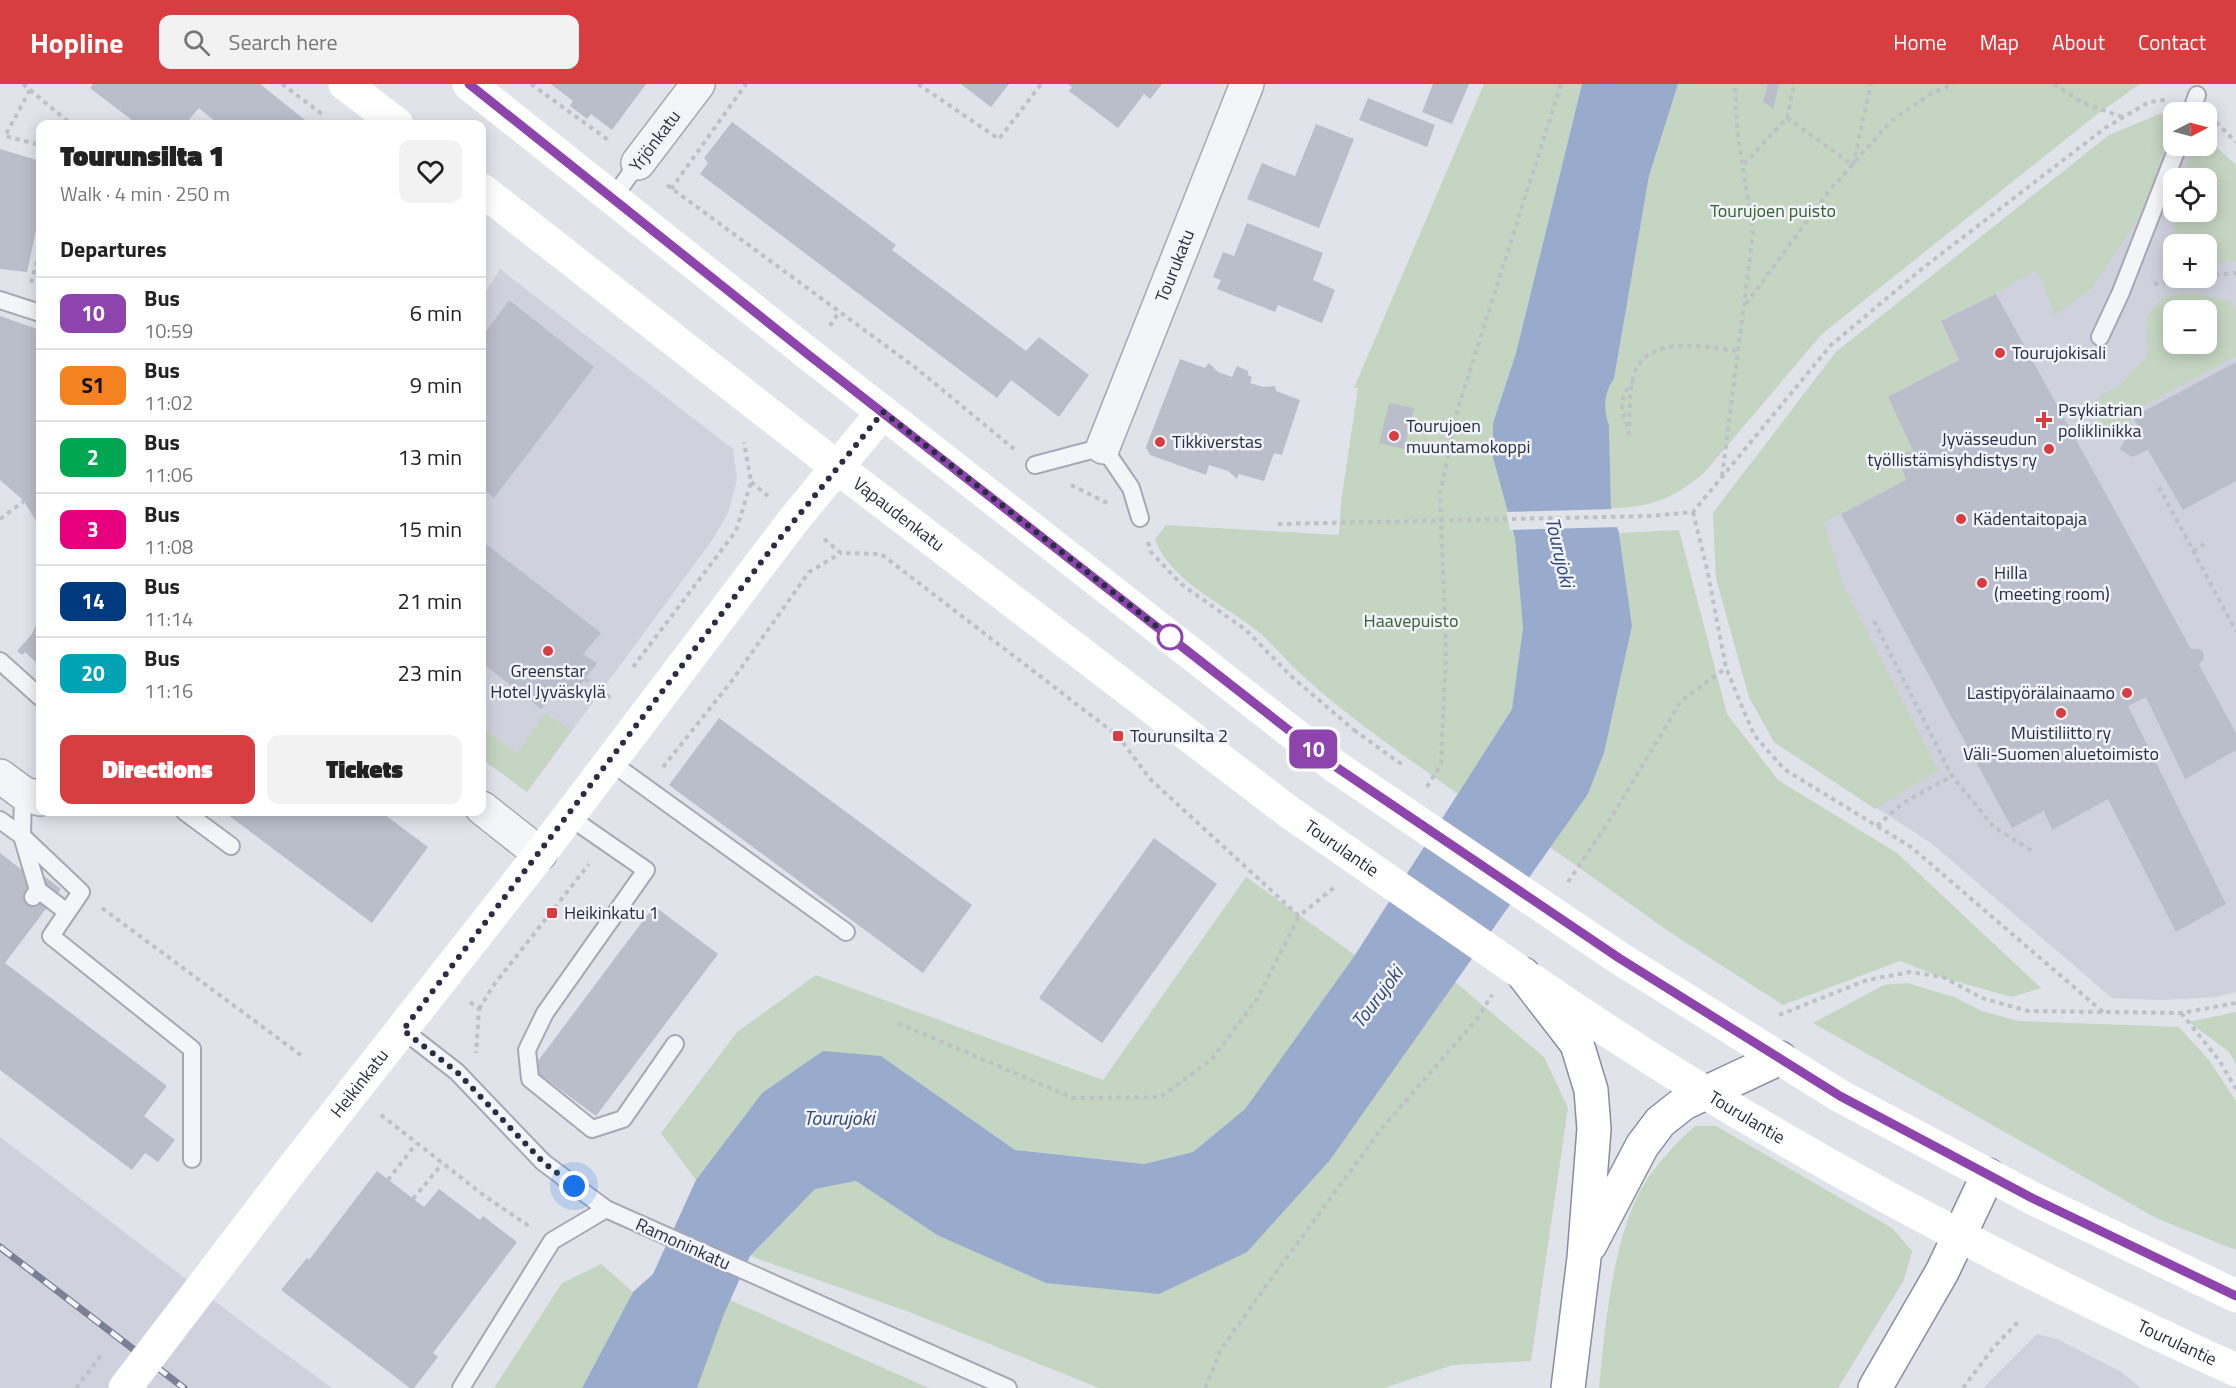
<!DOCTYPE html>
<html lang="en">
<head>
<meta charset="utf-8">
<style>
	body { margin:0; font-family:"Titillium Web",sans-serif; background:#f2f2f2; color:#222; height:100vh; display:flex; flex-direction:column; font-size:22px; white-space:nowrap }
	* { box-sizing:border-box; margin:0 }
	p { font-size:20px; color:#767676 }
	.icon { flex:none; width:33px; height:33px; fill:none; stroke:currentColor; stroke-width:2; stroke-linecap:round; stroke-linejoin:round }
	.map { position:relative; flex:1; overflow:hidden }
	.side { position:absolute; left:36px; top:36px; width:450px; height:696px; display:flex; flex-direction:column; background:#fff; border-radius:12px; box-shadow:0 3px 15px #0003 }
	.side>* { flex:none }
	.badge { padding:0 12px; border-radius:9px; font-size:21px; line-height:39px }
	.needle { width:39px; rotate:84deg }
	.controls { position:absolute; left:2163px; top:18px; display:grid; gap:12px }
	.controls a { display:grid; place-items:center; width:54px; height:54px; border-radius:12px; background:#fff; box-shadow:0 3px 15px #0003; font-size:30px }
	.you { position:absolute; width:30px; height:30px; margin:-15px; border:4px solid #fff; border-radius:50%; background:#1a73e8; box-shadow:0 0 0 9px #1a73e833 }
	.map>.badge { position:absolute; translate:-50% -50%; box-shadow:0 0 0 3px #fff }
	h2 { padding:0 24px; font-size:22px; line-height:54px }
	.round { display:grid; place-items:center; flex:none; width:63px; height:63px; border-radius:12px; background:#f2f2f2 }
	.head { display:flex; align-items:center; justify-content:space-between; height:102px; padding:0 24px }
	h1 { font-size:28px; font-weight:800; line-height:45px }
	.button { display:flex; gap:12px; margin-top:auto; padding:12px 24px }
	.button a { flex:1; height:69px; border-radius:12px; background:#d83e40; color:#fff; font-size:24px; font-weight:800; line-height:69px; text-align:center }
	.button a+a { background:#f2f2f2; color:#222 }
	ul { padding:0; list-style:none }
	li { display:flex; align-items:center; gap:18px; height:72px; padding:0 24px; border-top:2px solid #e0e0e0 }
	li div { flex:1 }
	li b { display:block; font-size:22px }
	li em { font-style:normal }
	li .badge { min-width:66px; font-weight:700; text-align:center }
	header { display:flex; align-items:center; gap:36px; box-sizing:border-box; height:84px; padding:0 30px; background:#d83e40; color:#fff }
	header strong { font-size:28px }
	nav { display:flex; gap:33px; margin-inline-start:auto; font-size:21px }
	.search { width:420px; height:54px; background:#f2f2f2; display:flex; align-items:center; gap:15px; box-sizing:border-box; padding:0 21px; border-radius:12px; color:#767676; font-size:22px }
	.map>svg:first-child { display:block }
	.built { fill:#cfd2dd; fill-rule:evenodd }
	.green { fill:#c4d5c1; fill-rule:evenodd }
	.water { fill:#99abcd }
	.pier { fill:#e1e3eb }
	.building { fill:#babecb }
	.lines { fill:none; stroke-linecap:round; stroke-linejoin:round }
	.lane-casing { stroke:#a6a9b5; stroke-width:20 }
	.street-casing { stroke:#a6a9b5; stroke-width:36 }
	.highway-casing { stroke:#878ea2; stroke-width:36 }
	.path { stroke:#bfc1c9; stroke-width:4; stroke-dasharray:4.5 4.5; stroke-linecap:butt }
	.lane { stroke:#f4f5f8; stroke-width:16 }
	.street { stroke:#f4f5f8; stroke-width:33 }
	.secondary { stroke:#fff; stroke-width:33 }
	.highway { stroke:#fff; stroke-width:33 }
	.rail-casing { stroke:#798095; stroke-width:7 }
	.rail { stroke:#f1f3f8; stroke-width:4.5; stroke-dasharray:14; stroke-linecap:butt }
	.path-bridge { stroke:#bfc1c9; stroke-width:4; stroke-dasharray:4.5 4.5; stroke-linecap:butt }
	.secondary-bridge { stroke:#fff; stroke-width:33 }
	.line-casing { stroke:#fff; stroke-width:14 }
	.line { stroke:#8e44ad; stroke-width:9 }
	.walk { stroke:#282e43; stroke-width:6; stroke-dasharray:0 10.8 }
	.poi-dot { fill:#d83e40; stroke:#f1f3f8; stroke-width:2 }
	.stop-dot { fill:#fff; stroke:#8e44ad; stroke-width:3 }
	.labels { text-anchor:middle; stroke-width:5; stroke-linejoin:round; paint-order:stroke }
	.street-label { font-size:18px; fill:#282e43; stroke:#f1f3f8 }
	.park-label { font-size:18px; fill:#376034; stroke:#f1f3f8 }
	.poi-label { font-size:18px; fill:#282e43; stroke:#f1f3f8; text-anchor:start }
	.water-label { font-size:20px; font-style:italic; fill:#2f477a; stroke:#f1f3f8 }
</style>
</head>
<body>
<header>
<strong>Hopline</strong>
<div class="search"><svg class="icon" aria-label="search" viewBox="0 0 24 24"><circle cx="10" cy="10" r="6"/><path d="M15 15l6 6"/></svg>Search here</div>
<nav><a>Home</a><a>Map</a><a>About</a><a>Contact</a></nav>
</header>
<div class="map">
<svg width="2236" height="1304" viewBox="0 0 2236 1304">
	<rect width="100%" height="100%" fill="#e1e3eb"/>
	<!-- built -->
	<g class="built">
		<path d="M2167 27 2173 32 2174 62H2206L2207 55 2236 81V908L2218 913 2162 916 2112 914 1931 759 1774 658 1749 613 1716 494 1713 429 1836 268 2109 51ZM2174 94H2206V128H2174ZM2174 160H2206V194H2174ZM2174 226H2206V260H2174Z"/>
		<polygon points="500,185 733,365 737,396 728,429 713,455 527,708 482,675 482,214"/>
		<polygon points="0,1053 250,1244 332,1304 0,1304"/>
		<polygon points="2037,1250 2057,1255 2120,1287 2141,1304 1983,1304"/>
	</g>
	<!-- green -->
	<g class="green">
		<path d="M1484 0H1582L1516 269 1493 339V374L1515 454 1523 544 1518 590 1512 625 1458 710C1405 672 1350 635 1302 591 1287 578 1275 562 1260 549 1226 521 1172 499 1155 456L1166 441 1339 451 1341 418 1358 304H1354Z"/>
		<path d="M1678 0H2140L2096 31 1822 250 1704 389C1672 415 1653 423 1611 424L1609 341C1603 326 1604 308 1614 295L1649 92Z"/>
		<polygon points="2167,27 2168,47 2153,113 2092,204 2055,231 2037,185 1996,210 1940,237 1959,276 1888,313 1914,368 1904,368 1899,375 1906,396 1824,438 1843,501 1938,686 1875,725 1774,658 1749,613 1716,494 1713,429 1836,268 2109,51"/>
		<polygon points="2209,57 2236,81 2236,177 2207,181 2206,160 2174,160 2173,169 2169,165 2177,128 2206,128 2206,94 2184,94 2189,72"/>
		<path d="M2195 209 2229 217 2236 228V272L2133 327 2128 345 2100 355 2098 313 2122 300 2148 271 2146 234 2164 212ZM2174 226H2206V260H2174Z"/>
		<polygon points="1679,446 1727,630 1778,696 1897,769 2041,904 2012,913 1940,893 1900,877 1783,921 1671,849 1550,763 1588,710 1604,669 1632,542 1619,449"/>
		<polygon points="546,629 571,647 527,708 482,675 482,644 517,669"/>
		<polygon points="1246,793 1355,871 1245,1025 1193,1068 1144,1080 1015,1066 881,972 762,1009 696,1096 661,1049 737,948 816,891 1103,996"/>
		<polygon points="1454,897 1544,973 1568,1024 1531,1277 1453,1281 1384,1304 1099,1304 909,1228 750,1172 815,1105 856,1097 937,1151 1330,1076"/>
		<polygon points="1907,899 1954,913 1982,927 2018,937 2179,943 2209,976 2236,1017 2236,1166 2156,1134 1813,939 1884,901"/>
		<polygon points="2236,928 2236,980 2229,968 2189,938"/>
		<path d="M1695 1042H1716L1892 1144 1912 1167 1904 1196 1838 1304H1599C1605 1242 1613 1146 1648 1094 1661 1075 1678 1057 1695 1042Z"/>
		<polygon points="601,1180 633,1208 582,1304 494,1304 562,1199"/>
		<polygon points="730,1216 929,1304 690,1304"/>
	</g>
	<!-- water -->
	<path class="water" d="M1582 0H1678L1649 92 1614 295C1604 308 1603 326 1609 341L1611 424 1619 449 1632 542 1604 669 1588 710 1330 1076 1247 1168 1159 1210 1046 1199 937 1151 856 1097 815 1105 750 1172 724 1230 697 1304H582L633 1208 653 1190 696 1096 762 1009 823 967 881 972 1015 1066 1144 1080 1193 1068 1245 1025 1355 871 1512 625 1523 544 1515 454 1493 374V339L1516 269Z"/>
	<!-- pier -->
	<polygon class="pier" points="1615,425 1620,443 1510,446 1506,428"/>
	<!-- building -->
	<g class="building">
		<polygon points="93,0 260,0 310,40 218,40 199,24 185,40 137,40 90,4"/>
		<polygon points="551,0 646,0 612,46 591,30 587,35 570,22 573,17"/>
		<polygon points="961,0 1009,0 991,23"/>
		<polygon points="1068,0 1162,0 1150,15 1144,10 1118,44 1069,7 1072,3"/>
		<polygon points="1433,0 1469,0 1452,40 1422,28"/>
		<polygon points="1768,0 1779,0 1773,25 1763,17"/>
		<polygon points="1368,14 1435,41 1427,63 1359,36"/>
		<polygon points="732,38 896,161 892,166 1026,267 1039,253 1089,291 1059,333 1011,296 997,314 700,90 708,79 704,74"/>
		<polygon points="1316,40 1354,55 1319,144 1247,115 1262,79 1295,92"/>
		<polygon points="0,65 40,77 40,128 27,188 0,185"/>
		<polygon points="1247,139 1323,169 1313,196 1335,206 1322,239 1278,221 1275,228 1217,205 1221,196 1213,193 1223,168 1234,172"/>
		<polygon points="1996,210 2191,565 2199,565 2203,568 2204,574 2199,581 2236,649 2236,666 2185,695 2146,613 2128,622 2226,820 2176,848 2108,715 2052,746 2044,727 2012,744 1841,430 1906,396 1899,375 1904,368 1914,368 1888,313 1959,276 1941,237"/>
		<polygon points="509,216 594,283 494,414 482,405 482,253"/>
		<polygon points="0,232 40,246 40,444 24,417 0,396"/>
		<polygon points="1180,275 1205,284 1209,279 1218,288 1232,293 1237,282 1248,287 1248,291 1252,293 1250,299 1263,303 1275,302 1276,307 1300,316 1282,371 1274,369 1264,397 1239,390 1237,395 1228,387 1209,381 1206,391 1150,371 1146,363"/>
		<polygon points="2236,278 2236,397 2183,426 2148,366 2132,373 2120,365 2126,354 2139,345 2133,333"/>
		<polygon points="1389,319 1414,324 1404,365 1379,359"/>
		<polygon points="482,457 601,549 583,570 597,579 573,611 561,601 541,625 482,579"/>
		<polygon points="40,533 40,582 25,568 22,571 17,567 32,550"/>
		<polygon points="719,634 972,821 923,889 669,701"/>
		<polygon points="224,728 381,728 428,763 372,839"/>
		<polygon points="1154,754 1217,800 1102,959 1039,914"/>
		<polygon points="0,769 26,789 31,782 61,805 5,879 167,1002 144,1032 175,1056 158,1078 145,1069 132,1086 0,986"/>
		<polygon points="654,822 718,870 596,1032 532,985"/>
		<polygon points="377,1087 424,1123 439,1105 480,1136 483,1132 517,1158 433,1269 438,1273 414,1304 410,1304 281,1206 307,1174 309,1176"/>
	</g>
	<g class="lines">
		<!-- lane casing -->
		<g class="lane-casing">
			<g id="lane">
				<polyline points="2191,28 2197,11"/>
				<polyline points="613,114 638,79"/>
				<polyline points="0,216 40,229"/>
				<polyline points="2100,253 2121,208 2178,62"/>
				<polyline points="1035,381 1103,363 1131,404 1140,434"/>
				<polyline points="0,577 40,613"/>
				<polyline points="609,677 846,848"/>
				<polyline points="23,709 22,752 81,808 51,852 192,965 192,1075"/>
				<polyline points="185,728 231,762"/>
				<polyline points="568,732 646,786 545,929 527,966 530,995 592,1045 623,1035 675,960"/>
				<polyline points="0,736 22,752 38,806 33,813"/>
				<polyline points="38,806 67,828"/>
				<polyline points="403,946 457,988 543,1078 606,1125 1008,1304"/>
				<polyline points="461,1304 552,1157 606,1125"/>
			</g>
		</g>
		<!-- street casing -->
		<g class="street-casing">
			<g id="street">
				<polyline points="638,79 698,0"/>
				<path id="s1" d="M1103 363 1247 0"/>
				<polyline points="0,692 23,709 40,715"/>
				<polyline points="482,724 540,770"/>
			</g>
		</g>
		<!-- highway casing -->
		<g class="highway-casing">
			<g id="highway">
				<polyline points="1523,890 1577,960 1591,1006 1594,1045 1584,1174 1568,1304"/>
				<polyline points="1590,1161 1642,1062 1660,1038 1684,1019 1780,974"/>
				<polyline points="1875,1304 1942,1188 1988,1091"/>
			</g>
		</g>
		<!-- path -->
		<g class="path">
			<polyline points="23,0 71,40"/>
			<polyline points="282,0 322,30"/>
			<polyline points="531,0 611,58"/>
			<polyline points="918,0 999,55 1041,0"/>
			<polyline points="2054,0 2083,19 2123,33"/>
			<polyline points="30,6 5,52 40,61"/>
			<polyline points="1787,34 1853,81 1871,0"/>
			<polyline points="2216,38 2236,58"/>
			<polyline points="1744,80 1787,34 1794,0"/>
			<polyline points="667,101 916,284 1014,365"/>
			<polyline points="671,105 746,0"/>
			<polyline points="2206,192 2236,189"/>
			<polyline points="31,199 40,167"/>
			<polyline points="2154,200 2195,194"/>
			<polyline points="1746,220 1829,107 1891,37 1930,10 1954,0"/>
			<polyline points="830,242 839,228"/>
			<path d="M1628 342C1619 326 1620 311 1633 298"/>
			<path d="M1629 351C1630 333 1628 309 1634 291 1646 250 1706 263 1737 267"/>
			<polyline points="1722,392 1753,150 1737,45 1735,0"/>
			<polyline points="751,398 768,412"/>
			<polyline points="1071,401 1107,419"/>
			<polyline points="2159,403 2236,547"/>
			<polyline points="1693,428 1707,485 1726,584 1754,651 1784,685 1911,763 2103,928"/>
			<polyline points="0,435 24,417"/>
			<polyline points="1278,440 1651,432 1693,428 1831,261 1923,184 2105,44 2149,18 2165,16"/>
			<polyline points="824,455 841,469 881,470 1118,652 1150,695 1299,832 1336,802"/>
			<polyline points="1148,458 1151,468 1181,500 1246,546 1293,594 1354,646"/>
			<polyline points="2193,467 2207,459"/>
			<polyline points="1874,537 1952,692 1994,743 2032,767"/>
			<polyline points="633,583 736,447 751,398 744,358"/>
			<polyline points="585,595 611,614"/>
			<polyline points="663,683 731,598 809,488 841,469"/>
			<polyline points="1427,703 1441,680 1446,566 1440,409 1459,321 1561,0"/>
			<polyline points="1877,742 1903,719 1952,692"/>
			<polyline points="1568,798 1611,734 1681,617 1726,584"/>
			<polyline points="102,824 302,972"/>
			<polyline points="470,918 479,925 476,969"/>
			<polyline points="479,925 493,902 589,780"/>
			<polyline points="2181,929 2219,976 2236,1005"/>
			<polyline points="1779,931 1867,896 1910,888 1943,893 1982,914 2028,927 2181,929 2236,919"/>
			<polyline points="898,939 1073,1014 1161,1013 1212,975 1257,915 1299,832"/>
			<polyline points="381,1031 486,1113 529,1142"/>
			<polyline points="388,1096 416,1060"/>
			<polyline points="413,1115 442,1080"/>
			<polyline points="1205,1304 1221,1265 1282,1180 1383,1043 1476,936 1492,911"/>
			<polyline points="1963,1304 1994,1263 2019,1237"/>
		</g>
		<!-- lane -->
		<use href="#lane" class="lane"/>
		<!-- street -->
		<use href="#street" class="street"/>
		<!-- secondary -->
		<g class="secondary">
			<polyline points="345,0 397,40"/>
			<polyline points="469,0 811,272 1336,683"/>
			<path id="s2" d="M482 106 838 384 1289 728"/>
			<polyline points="1619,874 1840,1012 2032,1114 2236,1212"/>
			<path id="s3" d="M1532 896C1753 1049 1991 1175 2236 1286"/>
			<path id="s4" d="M289 1089 540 770 796 433 883 328"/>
		</g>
		<!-- highway -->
		<use href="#highway" class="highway"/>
		<!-- rail casing -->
		<g class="rail-casing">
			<polyline id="rail" points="0,1163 184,1304"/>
		</g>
		<!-- rail -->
		<use href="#rail" class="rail"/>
		<!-- path-bridge -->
		<g class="path-bridge">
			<polyline points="1354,646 1404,682"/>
			<polyline points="76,1304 102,1270"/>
		</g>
		<!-- secondary-bridge -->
		<g class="secondary-bridge">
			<polyline points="1336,683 1619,874"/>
			<path id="s5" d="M1289 728 1523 890"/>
			<polyline points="125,1304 289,1089"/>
		</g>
	</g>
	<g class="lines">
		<!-- line casing -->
		<g class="line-casing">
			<polyline id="line" points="469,0 810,272 1336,683 1619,874 1840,1012 2032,1114 2236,1212"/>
		</g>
		<!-- line -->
		<use href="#line" class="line"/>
		<!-- walk -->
		<polyline class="walk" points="574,1102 543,1078 457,988 403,946 772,464 883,328 1170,553"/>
	</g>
	<!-- markers -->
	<g class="poi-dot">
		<circle cx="2000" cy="269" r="6"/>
		<path d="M2041 327h6v6h6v6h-6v6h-6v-6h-6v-6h6z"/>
		<circle cx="1394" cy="352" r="6"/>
		<circle cx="1160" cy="358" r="6"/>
		<circle cx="2049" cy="365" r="6"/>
		<circle cx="1961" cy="435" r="6"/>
		<circle cx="1982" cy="499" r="6"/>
		<circle cx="548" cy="567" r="6"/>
		<circle cx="2127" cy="609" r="6"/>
		<circle cx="2061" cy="629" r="6"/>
		<rect x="1112" y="646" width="12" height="12" rx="3"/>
		<rect x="546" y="823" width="12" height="12" rx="3"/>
	</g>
	<circle class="stop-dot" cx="1170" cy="553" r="12"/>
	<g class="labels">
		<!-- street labels -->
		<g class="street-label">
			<text transform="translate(655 57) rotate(-53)" y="6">Yrjönkatu</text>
			<text dy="6" stroke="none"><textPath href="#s1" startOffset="195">Tourukatu</textPath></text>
			<text dy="6" stroke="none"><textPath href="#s2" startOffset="528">Vapaudenkatu</textPath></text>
			<text dy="6" stroke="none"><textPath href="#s5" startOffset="64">Tourulantie</textPath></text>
			<text dy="6" stroke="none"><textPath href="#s4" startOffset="114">Heikinkatu</textPath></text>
			<text dy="6" stroke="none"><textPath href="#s3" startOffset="255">Tourulantie</textPath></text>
			<text transform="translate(683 1160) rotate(24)" y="6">Ramoninkatu</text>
			<text dy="6" stroke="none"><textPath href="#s3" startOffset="741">Tourulantie</textPath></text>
		</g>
		<!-- park labels -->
		<g class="park-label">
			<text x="1773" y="133">Tourujoen puisto</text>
			<text x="1411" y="543">Haavepuisto</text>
		</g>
		<!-- poi labels -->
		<g class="poi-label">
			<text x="2012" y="275">Tourujokisali</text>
			<text x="2058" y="332">Psykiatrian<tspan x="2058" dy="21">poliklinikka</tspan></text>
			<text x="1406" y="348">Tourujoen<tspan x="1406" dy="21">muuntamokoppi</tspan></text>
			<text x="2037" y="361" text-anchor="end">Jyvässeudun<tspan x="2037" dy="21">työllistämisyhdistys ry</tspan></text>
			<text x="1172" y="364">Tikkiverstas</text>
			<text x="1973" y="441">Kädentaitopaja</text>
			<text x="1994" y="495">Hilla<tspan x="1994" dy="21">(meeting room)</tspan></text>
			<text x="548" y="593" text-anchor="middle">Greenstar<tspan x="548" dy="21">Hotel Jyväskylä</tspan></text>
			<text x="2115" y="615" text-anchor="end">Lastipyörälainaamo</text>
			<text x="2061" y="655" text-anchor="middle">Muistiliitto ry<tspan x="2061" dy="21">Väli-Suomen aluetoimisto</tspan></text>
			<text x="1130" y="658">Tourunsilta 2</text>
			<text x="564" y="835">Heikinkatu 1</text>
		</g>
		<!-- water labels -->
		<g class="water-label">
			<text transform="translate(1560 468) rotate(77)" y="7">Tourujoki</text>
			<text transform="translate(1377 913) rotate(-53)" y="7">Tourujoki</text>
			<text x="839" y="1041">Tourujoki</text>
		</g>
	</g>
</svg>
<div class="controls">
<a><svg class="needle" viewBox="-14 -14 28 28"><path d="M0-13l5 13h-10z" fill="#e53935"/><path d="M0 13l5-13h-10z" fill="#767676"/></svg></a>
<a><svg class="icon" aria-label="locate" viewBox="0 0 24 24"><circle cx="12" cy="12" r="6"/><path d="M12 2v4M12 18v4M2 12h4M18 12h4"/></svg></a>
<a>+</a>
<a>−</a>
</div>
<div class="you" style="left:574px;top:1102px"></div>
<b class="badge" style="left:1313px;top:665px;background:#8e44ad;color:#fff">10</b>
<section class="side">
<div class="head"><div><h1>Tourunsilta 1</h1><p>Walk · 4 min · 250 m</p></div><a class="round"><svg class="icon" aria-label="heart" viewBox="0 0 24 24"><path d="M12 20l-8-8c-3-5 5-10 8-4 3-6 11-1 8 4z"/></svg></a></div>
<h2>Departures</h2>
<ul>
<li><span class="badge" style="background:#8e44ad;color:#fff">10</span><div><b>Bus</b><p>10:59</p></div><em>6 min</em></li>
<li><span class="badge" style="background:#f58220;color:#111">S1</span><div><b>Bus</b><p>11:02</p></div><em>9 min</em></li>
<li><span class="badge" style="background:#00a651;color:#fff">2</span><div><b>Bus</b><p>11:06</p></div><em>13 min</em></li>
<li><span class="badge" style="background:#e6007e;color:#fff">3</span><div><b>Bus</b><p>11:08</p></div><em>15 min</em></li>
<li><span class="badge" style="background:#003b80;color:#fff">14</span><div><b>Bus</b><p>11:14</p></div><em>21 min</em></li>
<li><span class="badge" style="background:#00a3b4;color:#fff">20</span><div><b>Bus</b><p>11:16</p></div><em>23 min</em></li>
</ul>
<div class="button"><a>Directions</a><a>Tickets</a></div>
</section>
</div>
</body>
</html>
